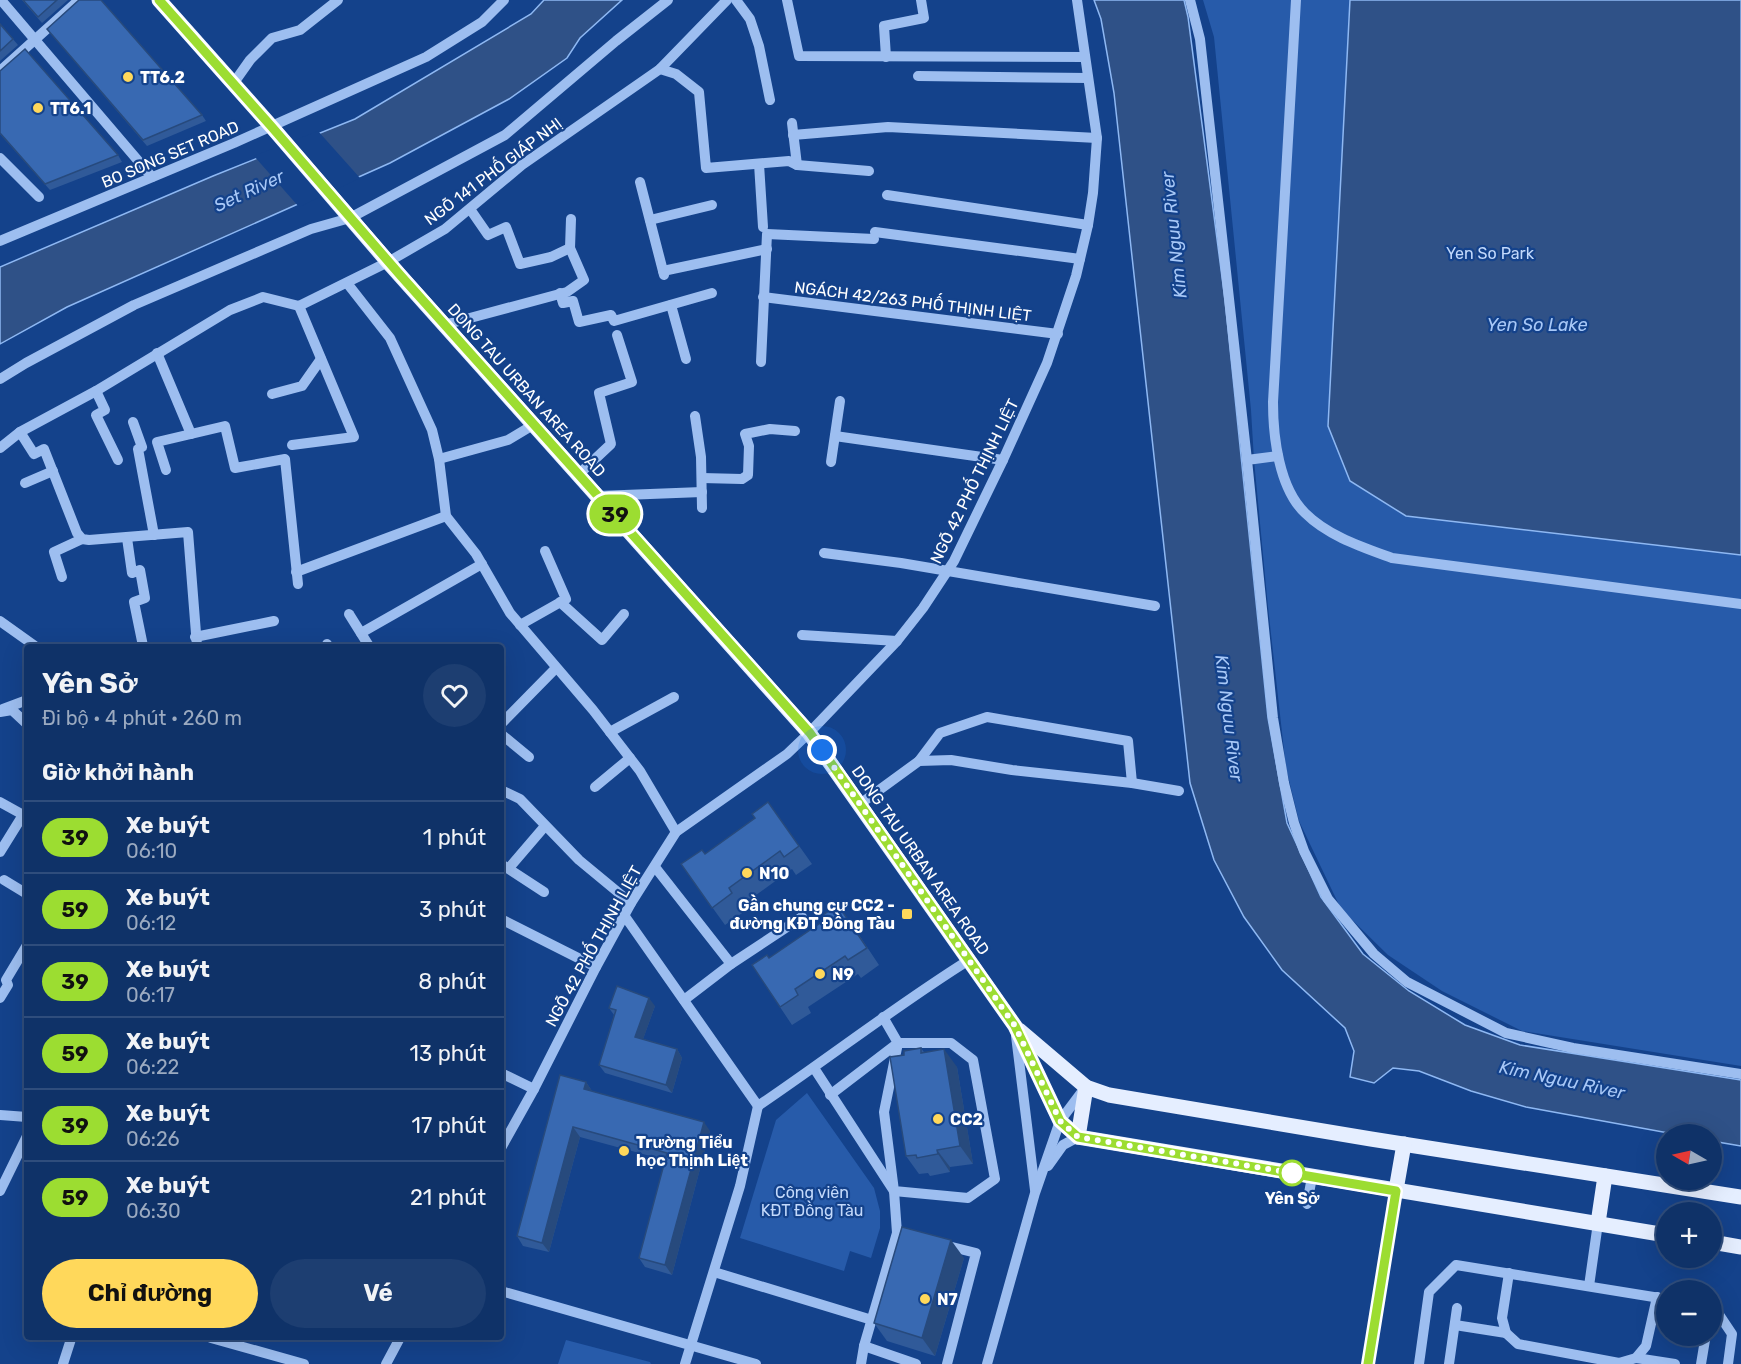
<!DOCTYPE html>
<html lang="vi">
<head>
<meta charset="utf-8">
<style>
	body { margin:0; font-family:Rubik,sans-serif; background:#1d3e71; color:#f1f3f6; height:100vh; display:flex; flex-direction:column; font-size:22px; white-space:nowrap }
	* { box-sizing:border-box; margin:0 }
	p { font-size:20px; color:#9baac0 }
	.icon { flex:none; width:33px; height:33px; fill:none; stroke:currentColor; stroke-width:2; stroke-linecap:round; stroke-linejoin:round }
	.map { position:relative; flex:1; overflow:hidden }
	.panel { position:absolute; left:24px; top:644px; width:480px; height:696px; display:flex; flex-direction:column; background:#0f3268; border-radius:6px; box-shadow:0 6px 24px #0002,0 0 0 2px #2f4d7c }
	.panel>* { flex:none }
	.badge { padding:0 12px; border-radius:20px; font-size:21px; line-height:39px }
	.needle { width:39px; rotate:279deg }
	.controls { position:absolute; left:1656px; top:1124px; display:grid; gap:12px }
	.controls a { display:grid; place-items:center; width:66px; height:66px; border-radius:50%; background:#0f3268; box-shadow:0 6px 24px #0002,0 0 0 2px #2f4d7c; font-size:30px }
	.you { position:absolute; width:30px; height:30px; margin:-15px; border:4px solid #fff; border-radius:50%; background:#1a73e8; box-shadow:0 0 0 9px #1a73e833 }
	.map>.badge { position:absolute; translate:-50% -50%; box-shadow:0 0 0 3px #fff }
	h2 { padding:0 18px; font-size:22px; line-height:54px }
	.round { display:grid; place-items:center; flex:none; width:63px; height:63px; border-radius:32px; background:#1d3e71 }
	.summary { display:flex; align-items:center; justify-content:space-between; height:102px; padding:0 18px }
	h1 { font-size:28px; font-weight:700; line-height:45px }
	.cta { display:flex; gap:12px; margin-top:auto; padding:12px 18px }
	.cta a { flex:1; height:69px; border-radius:36px; background:#ffd85b; color:#111; font-size:24px; font-weight:700; line-height:69px; text-align:center }
	.cta a+a { background:#1d3e71; color:#f1f3f6 }
	ul { padding:0; list-style:none }
	li { display:flex; align-items:center; gap:18px; height:72px; padding:0 18px; border-top:2px solid #2f4d7c }
	li div { flex:1 }
	li b { display:block; font-size:22px }
	li em { font-style:normal }
	li .badge { min-width:66px; font-weight:700; text-align:center }
	.map>svg:first-child { display:block }
	.green { fill:#275baa }
	.water { fill:#2f5187; stroke:#8eb8f3; stroke-width:1.5 }
	.pier { fill:#14428b }
	.lines { fill:none; stroke-linecap:round; stroke-linejoin:round }
	.minor { stroke:#9dbef0; stroke-width:10 }
	.major { stroke:#e5eeff; stroke-width:15 }
	.wall { fill:#305a99 }
	.shaded-wall { fill:#274a7d }
	.building { fill:#3869b2; stroke:#274a7d; stroke-width:1.5 }
	.line-casing { stroke:#fff; stroke-width:14 }
	.line { stroke:#9cdd31; stroke-width:9 }
	.walk { stroke:#fff; stroke-width:6; stroke-dasharray:0 10.8 }
	.poi-dot { fill:#ffd85b; stroke:#14428b; stroke-width:2 }
	.stop-dot { fill:#fff; stroke:#9cdd31; stroke-width:3 }
	.labels { text-anchor:middle; stroke-width:4.5; stroke-linejoin:round; paint-order:stroke }
	.poi-label { font-size:16px; font-weight:bold; fill:#fff; stroke:#14428b; text-anchor:start }
	.street-label { font-size:16px; fill:#fff; stroke:#14428b }
	.park-label { font-size:16px; fill:#c3d9fb; stroke:#14428b }
	.stop-label { font-size:16px; font-weight:bold; fill:#fff; stroke:#14428b }
	.water-label { font-size:18px; font-style:italic; fill:#a8c8f7; stroke:#14428b }
</style>
</head>
<body>
<div class="map">
<svg width="1741" height="1364" viewBox="0 0 1741 1364">
	<rect width="100%" height="100%" fill="#14428b"/>
	<!-- green -->
	<g class="green">
		<polygon points="1203,0 1741,0 1741,1066 1522,1031 1442,991 1388,955 1341,909 1299,821 1286,768 1268,607 1254,460 1251,410 1214,37"/>
		<polygon points="807,1093 874,1188 880,1211 880,1228 871,1258 850,1251 844,1271 740,1238 776,1120"/>
		<polygon points="566,1340 650,1362 651,1364 558,1364"/>
	</g>
	<!-- water -->
	<g class="water">
		<polygon points="544,0 622,0 580,38 567,58 509,99 390,163 67,307 0,344 0,267 213,176 355,119 531,14"/>
		<polygon points="1094,0 1184,0 1188,17 1225,300 1268,718 1287,823 1321,897 1363,954 1409,991 1465,1025 1520,1045 1741,1080 1741,1146 1712,1141 1712,1134 1674,1134 1526,1107 1471,1091 1419,1071 1393,1068 1374,1083 1350,1077 1354,1051 1345,1028 1282,970 1244,917 1214,860 1190,783 1114,93 1101,19"/>
		<polygon points="1350,0 1741,0 1741,555 1406,516 1350,481 1328,426"/>
	</g>
	<!-- pier -->
	<polygon class="pier" points="318,131 360,178 299,207 254,156"/>
	<g class="lines">
		<!-- minor -->
		<g class="minor">
			<polyline points="1,0 152,177"/>
			<polyline points="736,0 750,19 759,46 770,100"/>
			<polyline points="787,0 799,56 1085,57"/>
			<polyline points="1190,0 1200,39 1247,460"/>
			<path d="M1296 0 1273 402C1273 437 1279 488 1305 513 1328 536 1362 547 1392 558L1741 604"/>
			<polyline points="886,57 884,26 924,18 921,0"/>
			<polyline points="660,69 676,74 699,92 706,168 789,161 797,165 869,171"/>
			<polyline points="0,71 79,0"/>
			<polyline points="918,76 1088,78"/>
			<polyline points="233,84 250,60 272,38 300,30 338,0"/>
			<polyline points="792,123 797,165"/>
			<polyline points="793,135 888,127 1097,138"/>
			<polyline points="0,158 39,197"/>
			<polyline points="759,164 763,227"/>
			<polyline points="640,182 664,275"/>
			<polyline points="887,195 1088,225"/>
			<polyline points="470,209 488,235 506,227 520,264 551,257 570,248"/>
			<polyline points="650,220 712,205"/>
			<polyline points="875,232 1080,259"/>
			<polyline points="0,241 234,143 426,57 482,22 504,0"/>
			<polyline points="663,271 767,249"/>
			<polyline points="347,283 390,338 432,430 439,459 446,516 476,554 510,613 593,710 640,771 676,832"/>
			<polyline points="560,293 563,303 573,301 579,322 611,315 614,321 712,293"/>
			<polyline points="763,297 1058,334"/>
			<polyline points="671,305 686,359"/>
			<polyline points="444,325 567,292 584,280 570,248 571,219"/>
			<polyline points="157,353 191,434 157,442 166,470"/>
			<polyline points="761,362 767,234 874,239"/>
			<polyline points="0,379 26,363 134,305 311,229 350,218 505,135 616,41 668,0"/>
			<polyline points="96,391 105,410 96,415 118,460"/>
			<polyline points="272,394 302,386 321,359"/>
			<polyline points="695,416 701,457 702,508"/>
			<polyline points="133,422 142,447 138,449 154,535"/>
			<polyline points="20,432 34,454 44,449 77,533 82,539 89,540 188,532 197,646"/>
			<polyline points="191,434 225,426 235,468 285,459 298,584"/>
			<polyline points="835,436 1003,460"/>
			<polyline points="292,445 354,437 299,306"/>
			<polyline points="0,448 20,432 96,391 230,310 263,297 299,306 388,262 445,229 522,165 660,69 727,0"/>
			<polyline points="1278,456 1247,460 1273,718 1284,783 1294,823 1304,851 1328,899 1374,954 1407,982 1506,1033 1573,1048 1741,1074"/>
			<polyline points="439,459 508,440 533,425"/>
			<polyline points="831,462 840,401"/>
			<polyline points="579,474 611,444 599,393 632,382 617,335"/>
			<polyline points="702,478 742,479 748,475 749,446 745,434 770,429 795,431"/>
			<polyline points="25,483 53,471"/>
			<polyline points="598,496 702,492"/>
			<polyline points="127,538 132,573 140,570 145,598 134,602 143,646"/>
			<polyline points="824,553 901,563 1155,606"/>
			<polyline points="296,572 446,516"/>
			<polyline points="62,577 54,552 82,539"/>
			<polyline points="560,602 602,640 624,614"/>
			<polyline points="349,614 369,646"/>
			<polyline points="0,621 35,646"/>
			<polyline points="520,625 566,599 545,551"/>
			<polyline points="361,633 482,564"/>
			<polyline points="802,635 897,641"/>
			<polyline points="195,637 274,621"/>
			<polyline points="327,644 328,646"/>
			<polyline points="3,709 27,700"/>
			<polyline points="0,712 12,710 27,724"/>
			<polyline points="501,724 556,668"/>
			<polyline points="610,732 674,697"/>
			<polyline points="501,734 529,757"/>
			<polyline points="919,761 940,733 987,717 1128,741 1132,783"/>
			<polyline points="595,787 630,758"/>
			<polyline points="501,790 520,799 579,860 631,903"/>
			<polyline points="0,802 27,817"/>
			<polyline points="860,804 919,761 951,760 1012,770 1132,783 1179,791"/>
			<polyline points="0,852 23,815"/>
			<polyline points="501,864 544,892"/>
			<polyline points="655,867 731,964"/>
			<polyline points="509,868 545,826"/>
			<polyline points="4,880 27,894"/>
			<polyline points="624,915 758,1106"/>
			<polyline points="501,919 596,967"/>
			<polyline points="0,998 8,985 6,980 27,945"/>
			<polyline points="684,1000 731,964 802,917"/>
			<polyline points="1016,1036 1035,1190"/>
			<polyline points="814,1068 894,1191 897,1233 864,1346 861,1364"/>
			<polyline points="501,1073 534,1089"/>
			<polyline points="830,1095 898,1043 884,1112 894,1191 968,1198 995,1179 973,1060 951,1043 898,1043 883,1017"/>
			<path d="M758 1106C829 1058 897 1005 969 960"/>
			<polyline points="0,1115 27,1117"/>
			<polyline points="501,1148 534,1089 596,967 631,903 676,832 787,754 809,733 897,641 923,608 954,561 1003,460 1047,363 1076,276 1088,225 1093,193 1097,138 1077,0"/>
			<polyline points="1048,1166 1063,1145 1078,1137"/>
			<polyline points="0,1191 27,1136"/>
			<polyline points="1307,1204 1312,1177"/>
			<polyline points="944,1245 976,1253 947,1364"/>
			<polyline points="714,1272 872,1320"/>
			<polyline points="1509,1273 1502,1318 1506,1333 1518,1344 1619,1363 1636,1358 1646,1346 1657,1297"/>
			<polyline points="1589,1286 1598,1223"/>
			<polyline points="501,1291 756,1364"/>
			<polyline points="1712,1307 1714,1307 1732,1334 1728,1364"/>
			<polyline points="1455,1325 1506,1333"/>
			<polyline points="211,1338 304,1364"/>
			<polyline points="864,1346 916,1364"/>
			<polyline points="1636,1358 1675,1364"/>
			<polyline points="63,1364 72,1336"/>
			<polyline points="386,1364 401,1336"/>
			<polyline points="685,1364 740,1186 758,1106"/>
			<polyline points="987,1364 1035,1193 1060,1121 1084,1089"/>
			<polyline points="1368,1364 1396,1190"/>
			<polyline points="1419,1364 1429,1292 1456,1265 1666,1299"/>
			<polyline points="1449,1364 1457,1308"/>
			<polyline points="1701,1364 1705,1340"/>
		</g>
		<!-- major -->
		<g class="major">
			<polyline points="159,0 271,126 388,262 809,733 1015,1026 1060,1121 1078,1137 1666,1235"/>
			<polyline points="1019,1030 1086,1087 1109,1095 1371,1139 1741,1197"/>
			<polyline points="1078,1137 1086,1087"/>
			<polyline points="1396,1190 1404,1144"/>
			<polyline points="1598,1223 1605,1176"/>
			<polyline points="1712,1242 1741,1247"/>
		</g>
	</g>
	<!-- wall -->
	<g class="wall">
		<polygon points="22,0 68,0 42,23"/>
		<polygon points="0,24 18,45 0,61"/>
		<polygon points="47,29 202,115 206,121 147,146"/>
		<polygon points="0,71 118,155 122,162 50,190 0,134"/>
		<polygon points="768,802 812,864 796,875 792,869 741,906 745,911 725,925 681,864 705,854 755,818"/>
		<polygon points="851,923 879,965 861,978 858,974 808,1007 811,1013 792,1025 780,1007 769,958"/>
		<polygon points="655,1006 643,1039 677,1049 682,1058 672,1093 605,1073 599,1065 614,1015 609,1008"/>
		<polygon points="921,1048 924,1052 957,1067 973,1164 950,1167 950,1172 930,1176 928,1173 919,1174 906,1156"/>
		<polygon points="586,1082 592,1091 710,1131 672,1275 645,1267 639,1258 665,1160 580,1137 549,1252 523,1246 517,1236"/>
		<polygon points="964,1258 935,1356 887,1341 874,1323"/>
	</g>
	<!-- shaded-wall -->
	<g class="shaded-wall">
		<polygon points="649,998 655,1006 641,1045 635,1037"/>
		<polygon points="677,1049 682,1058 672,1093 666,1085"/>
		<polygon points="944,1049 957,1067 973,1164 960,1146"/>
		<polygon points="586,1082 592,1091 584,1089"/>
		<polygon points="704,1122 710,1131 672,1275 665,1265"/>
		<polygon points="573,1127 580,1137 549,1252 542,1243"/>
		<polygon points="937,1150 950,1167 950,1172 938,1154"/>
		<polygon points="951,1240 964,1258 935,1356 922,1338"/>
	</g>
	<!-- building -->
	<g class="building">
		<polygon points="23,0 57,0 38,17"/>
		<polygon points="79,0 101,0 202,115 143,140 47,29"/>
		<polygon points="0,24 13,39 0,51"/>
		<polygon points="25,49 118,155 45,184 0,133 0,71"/>
		<polygon points="768,802 799,846 784,857 780,851 729,888 732,893 712,908 681,864 702,850 705,854 755,818 752,814"/>
		<polygon points="838,905 867,948 848,960 845,956 795,989 798,995 780,1007 752,965 767,955 769,958 826,919 823,915"/>
		<polygon points="617,986 649,998 635,1037 677,1049 666,1085 599,1065 616,1010 609,1008"/>
		<polygon points="921,1048 921,1053 944,1049 960,1146 937,1150 938,1154 917,1158 916,1155 906,1156 890,1057 904,1055 904,1051"/>
		<polygon points="560,1075 586,1082 584,1089 704,1122 665,1265 639,1258 667,1153 573,1127 542,1243 517,1236"/>
		<polygon points="902,1227 951,1240 922,1338 874,1323"/>
	</g>
	<g class="lines">
		<!-- line casing -->
		<g class="line-casing">
			<polyline id="line" points="159,0 271,126 401,276 810,733 1015,1026 1060,1121 1078,1137 1396,1191 1368,1364"/>
		</g>
		<!-- line -->
		<use href="#line" class="line"/>
		<!-- walk -->
		<polyline class="walk" points="822,750 1015,1026 1060,1121 1078,1137 1292,1173"/>
	</g>
	<!-- markers -->
	<g class="poi-dot">
		<circle cx="128" cy="77" r="6"/>
		<circle cx="38" cy="108" r="6"/>
		<circle cx="747" cy="873" r="6"/>
		<rect x="901" y="908" width="12" height="12" rx="3"/>
		<circle cx="820" cy="974" r="6"/>
		<circle cx="938" cy="1119" r="6"/>
		<circle cx="624" cy="1151" r="6"/>
		<circle cx="925" cy="1299" r="6"/>
	</g>
	<circle class="stop-dot" cx="1292" cy="1173" r="12"/>
	<g class="labels">
		<!-- poi labels -->
		<g class="poi-label">
			<text x="140" y="83">TT6.2</text>
			<text x="50" y="114">TT6.1</text>
			<text x="759" y="879">N10</text>
			<text x="895" y="911" text-anchor="end">Gần chung cư CC2 -<tspan x="895" dy="18">đường KĐT Đồng Tàu</tspan></text>
			<text x="832" y="980">N9</text>
			<text x="950" y="1125">CC2</text>
			<text x="636" y="1148">Trường Tiểu<tspan x="636" dy="18">học Thịnh Liệt</tspan></text>
			<text x="937" y="1305">N7</text>
		</g>
		<!-- street labels -->
		<g class="street-label">
			<text transform="translate(170 154) rotate(-23)" y="6">BO SONG SET ROAD</text>
			<text transform="translate(493 171) rotate(-37)" y="6">NGÕ 141 PHỐ GIÁP NHỊ</text>
			<text transform="translate(913 301) rotate(7)" y="6">NGÁCH 42/263 PHỐ THỊNH LIỆT</text>
			<text transform="translate(527 390) rotate(48)" y="6">DONG TAU URBAN AREA ROAD</text>
			<text transform="translate(974 481) rotate(-64)" y="6">NGÕ 42 PHỐ THỊNH LIỆT</text>
			<text transform="translate(921 860) rotate(55)" y="6">DONG TAU URBAN AREA ROAD</text>
			<text transform="translate(593 946) rotate(-61)" y="6">NGÕ 42 PHỐ THỊNH LIỆT</text>
		</g>
		<!-- park labels -->
		<g class="park-label">
			<text x="1490" y="259">Yen So Park</text>
			<text x="812" y="1198">Công viên<tspan x="812" dy="18">KĐT Đồng Tàu</tspan></text>
		</g>
		<!-- stop labels -->
		<g class="stop-label">
			<text x="1292" y="1204">Yên Sở</text>
		</g>
		<!-- water labels -->
		<g class="water-label">
			<text transform="translate(249 191) rotate(-25)" y="6">Set River</text>
			<text transform="translate(1174 235) rotate(-96)" y="6">Kim Nguu River</text>
			<text x="1537" y="331">Yen So Lake</text>
			<text transform="translate(1229 718) rotate(83)" y="6">Kim Nguu River</text>
			<text transform="translate(1562 1080) rotate(12)" y="6">Kim Nguu River</text>
		</g>
	</g>
</svg>
<div class="controls">
<a><svg class="needle" viewBox="-14 -14 28 28"><path d="M0-13l5 13h-10z" fill="#e53935"/><path d="M0 13l5-13h-10z" fill="#9baac0"/></svg></a>
<a>+</a>
<a>−</a>
</div>
<div class="you" style="left:822px;top:750px"></div>
<b class="badge" style="left:615px;top:514px;background:#9cdd31;color:#111">39</b>
<section class="panel">
<div class="summary"><div><h1>Yên Sở</h1><p>Đi bộ · 4 phút · 260 m</p></div><a class="round"><svg class="icon" aria-label="heart" viewBox="0 0 24 24"><path d="M12 20l-8-8c-3-5 5-10 8-4 3-6 11-1 8 4z"/></svg></a></div>
<h2>Giờ khởi hành</h2>
<ul>
<li><span class="badge" style="background:#9cdd31;color:#111">39</span><div><b>Xe buýt</b><p>06:10</p></div><em>1 phút</em></li>
<li><span class="badge" style="background:#9cdd31;color:#111">59</span><div><b>Xe buýt</b><p>06:12</p></div><em>3 phút</em></li>
<li><span class="badge" style="background:#9cdd31;color:#111">39</span><div><b>Xe buýt</b><p>06:17</p></div><em>8 phút</em></li>
<li><span class="badge" style="background:#9cdd31;color:#111">59</span><div><b>Xe buýt</b><p>06:22</p></div><em>13 phút</em></li>
<li><span class="badge" style="background:#9cdd31;color:#111">39</span><div><b>Xe buýt</b><p>06:26</p></div><em>17 phút</em></li>
<li><span class="badge" style="background:#9cdd31;color:#111">59</span><div><b>Xe buýt</b><p>06:30</p></div><em>21 phút</em></li>
</ul>
<div class="cta"><a>Chỉ đường</a><a>Vé</a></div>
</section>
</div>
</body>
</html>
